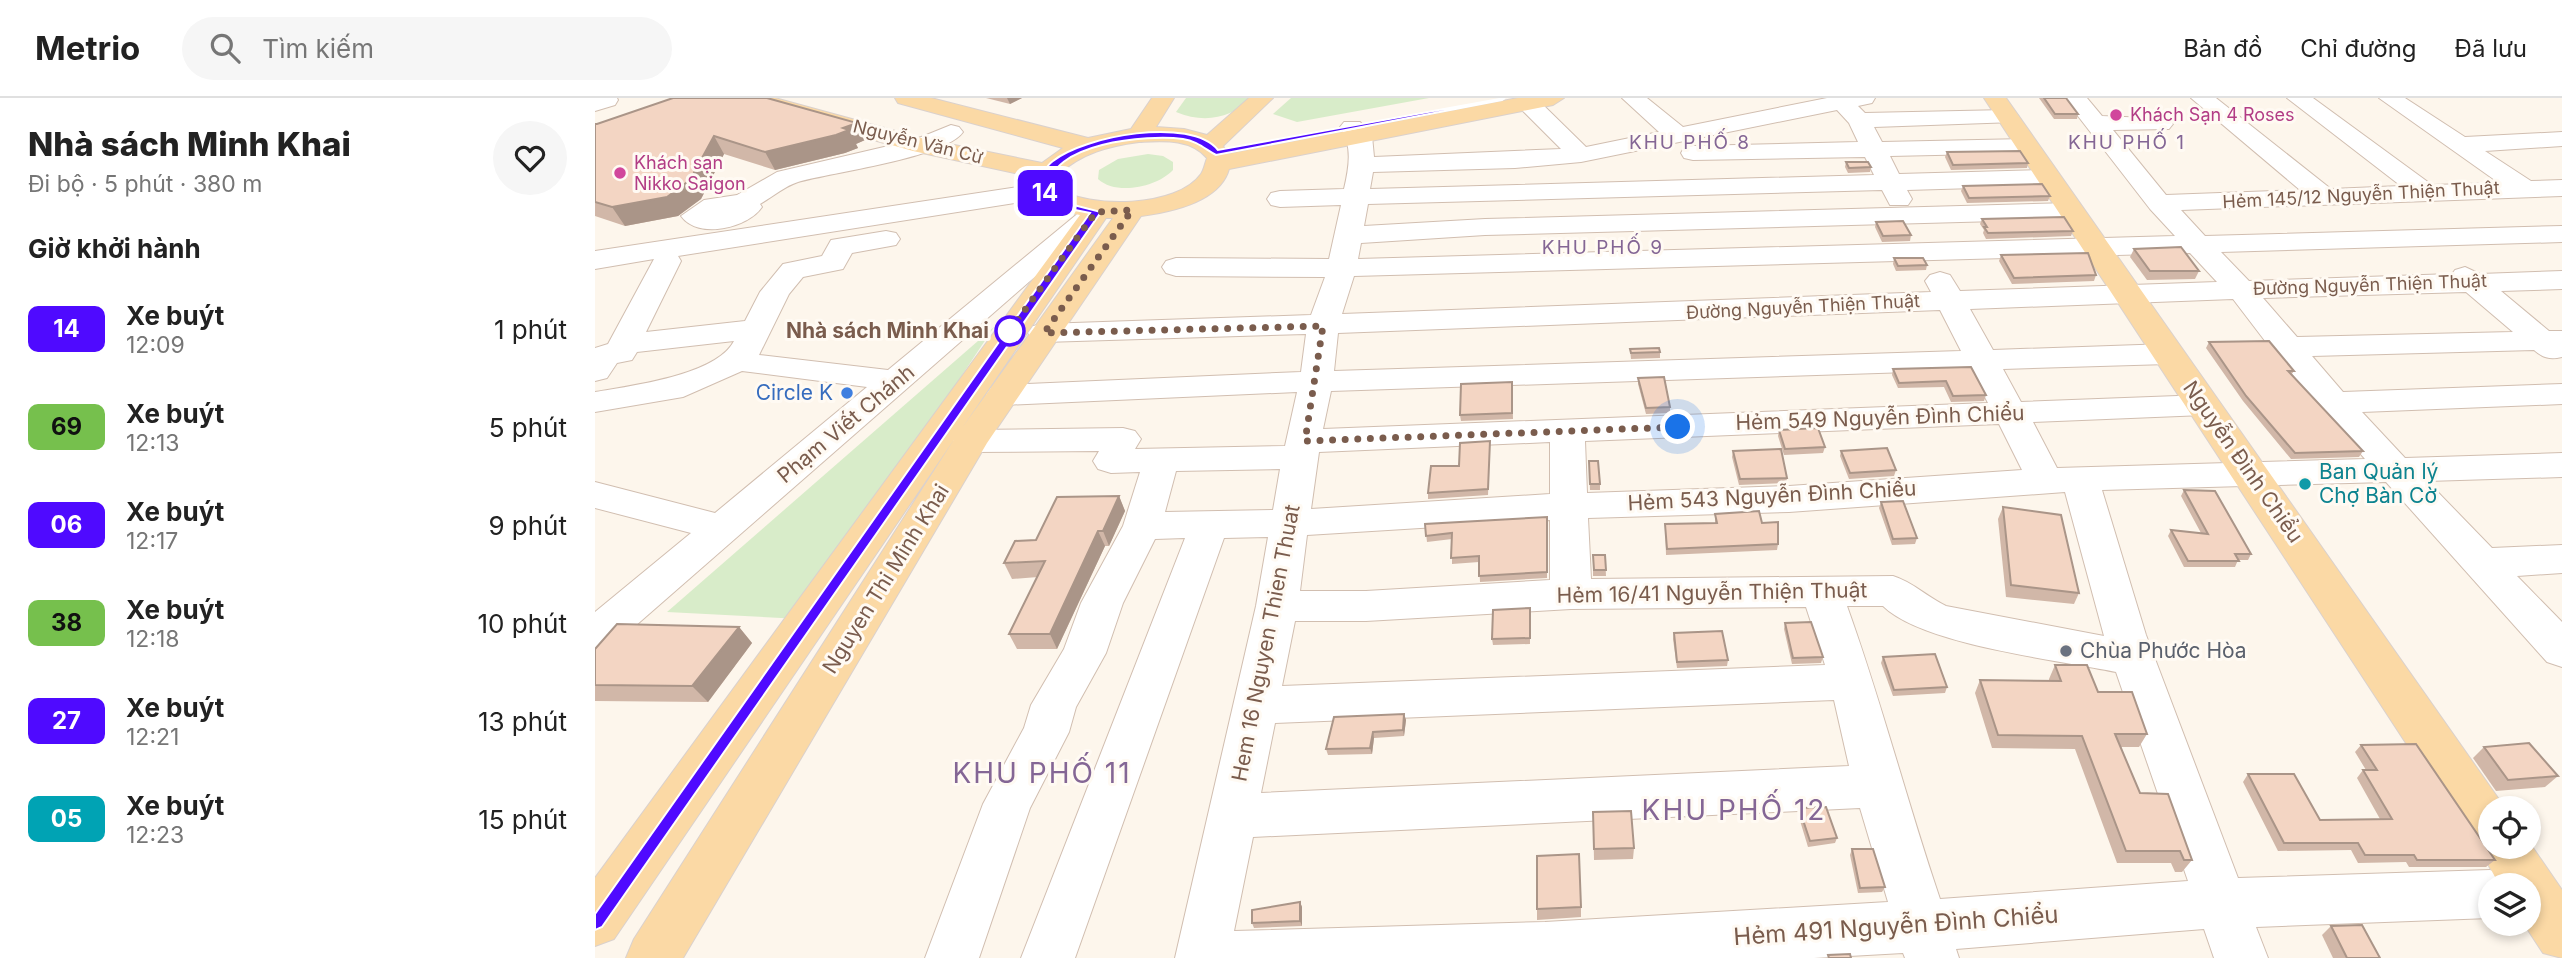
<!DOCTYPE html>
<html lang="vi">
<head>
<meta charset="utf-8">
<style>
	body { margin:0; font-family:Inter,sans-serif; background:#f6f6f6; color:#222; height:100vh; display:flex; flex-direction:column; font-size:26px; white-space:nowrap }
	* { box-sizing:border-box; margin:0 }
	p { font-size:23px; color:#767676 }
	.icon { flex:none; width:38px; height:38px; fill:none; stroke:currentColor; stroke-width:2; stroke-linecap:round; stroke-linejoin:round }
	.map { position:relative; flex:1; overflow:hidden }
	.drawer { display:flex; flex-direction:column; background:#fff; width:595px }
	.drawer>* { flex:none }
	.badge { padding:0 14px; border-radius:10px; font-size:24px; line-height:46px }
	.fabs { position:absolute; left:1883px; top:698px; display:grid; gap:14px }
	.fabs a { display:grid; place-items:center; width:63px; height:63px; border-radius:50%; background:#fff; box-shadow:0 4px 10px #0003; font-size:35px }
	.you { position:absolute; width:35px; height:35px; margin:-18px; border:5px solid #fff; border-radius:50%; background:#1a73e8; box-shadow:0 0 0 10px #1a73e833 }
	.map>.badge { position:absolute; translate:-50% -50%; box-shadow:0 0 0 4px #fff }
	h2 { padding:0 28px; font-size:26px; line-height:63px }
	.round { display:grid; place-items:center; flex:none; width:74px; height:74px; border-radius:37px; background:#f6f6f6 }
	.overview { display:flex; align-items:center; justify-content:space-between; height:119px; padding:0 28px }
	h1 { font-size:33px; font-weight:800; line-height:52px }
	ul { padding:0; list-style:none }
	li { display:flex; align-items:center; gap:21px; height:98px; padding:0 28px }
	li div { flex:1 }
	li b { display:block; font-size:26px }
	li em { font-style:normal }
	li .badge { min-width:77px; font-weight:700; text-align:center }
	header { display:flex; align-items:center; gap:42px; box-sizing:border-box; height:98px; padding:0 35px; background:#fff; border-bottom:2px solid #e0e0e0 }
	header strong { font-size:33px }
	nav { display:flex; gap:38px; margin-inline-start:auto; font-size:24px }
	.search { width:490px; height:63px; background:#f6f6f6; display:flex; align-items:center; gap:18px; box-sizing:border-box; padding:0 24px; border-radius:38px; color:#767676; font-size:26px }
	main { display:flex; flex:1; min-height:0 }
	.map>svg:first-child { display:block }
	.green { fill:#d8ecc9 }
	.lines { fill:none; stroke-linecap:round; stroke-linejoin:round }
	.minor-casing { stroke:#d1beb0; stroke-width:2 }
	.major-casing { stroke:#dad1cd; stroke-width:2 }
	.minor { fill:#fff; fill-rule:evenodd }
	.major { fill:#fbd9a5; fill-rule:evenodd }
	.wall { fill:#d1b7a8 }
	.shaded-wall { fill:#aa9588 }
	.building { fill:#f3d5c3; stroke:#aa9588; stroke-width:2 }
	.line { fill:#4f0aff; stroke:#fff; stroke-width:2 }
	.walk { stroke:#7a5c4d; stroke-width:7; stroke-dasharray:0 12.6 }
	.hotel-dot { fill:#d1479c; stroke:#fffaf3; stroke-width:2.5 }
	.stop-dot { fill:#fff; stroke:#4f0aff; stroke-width:3.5 }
	.shop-dot { fill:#3f7fe0; stroke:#fffaf3; stroke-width:2.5 }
	.culture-dot { fill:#0f9aa8; stroke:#fffaf3; stroke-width:2.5 }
	.worship-dot { fill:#6b7280; stroke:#fffaf3; stroke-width:2.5 }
	.labels { text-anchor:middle; stroke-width:6; stroke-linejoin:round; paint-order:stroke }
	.far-hotel-label { font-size:18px; fill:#b23c85; stroke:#fffaf3; text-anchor:start }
	.far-street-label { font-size:18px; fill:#7a5c4d; stroke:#fffaf3 }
	.far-neighbourhood-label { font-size:19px; letter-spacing:2px; fill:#846695; stroke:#fffaf3 }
	.stop-label { font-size:21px; font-weight:bold; fill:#7a5c4d; stroke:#fffaf3; text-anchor:end }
	.shop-label { font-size:21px; fill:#366cbe; stroke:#fffaf3; text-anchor:end }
	.street-label { font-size:21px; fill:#7a5c4d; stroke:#fffaf3 }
	.culture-label { font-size:21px; fill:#0d838f; stroke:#fffaf3; text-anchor:start }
	.worship-label { font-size:21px; fill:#5b616d; stroke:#fffaf3; text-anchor:start }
	.near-street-label { font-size:24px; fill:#7a5c4d; stroke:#fffaf3 }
	.near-neighbourhood-label { font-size:28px; letter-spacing:2px; fill:#846695; stroke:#fffaf3 }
</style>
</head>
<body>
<header>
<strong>Metrio</strong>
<div class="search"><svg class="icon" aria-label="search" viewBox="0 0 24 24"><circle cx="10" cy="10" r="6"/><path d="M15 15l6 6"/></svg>Tìm kiếm</div>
<nav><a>Bản đồ</a><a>Chỉ đường</a><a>Đã lưu</a></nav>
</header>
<main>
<section class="drawer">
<div class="overview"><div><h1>Nhà sách Minh Khai</h1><p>Đi bộ · 5 phút · 380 m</p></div><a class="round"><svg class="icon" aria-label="heart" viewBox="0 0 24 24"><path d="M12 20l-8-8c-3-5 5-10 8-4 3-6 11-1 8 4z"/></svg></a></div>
<h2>Giờ khởi hành</h2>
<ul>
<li><span class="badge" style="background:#4f0aff;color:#fff">14</span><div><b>Xe buýt</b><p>12:09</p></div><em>1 phút</em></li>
<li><span class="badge" style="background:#76c04d;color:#111">69</span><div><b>Xe buýt</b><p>12:13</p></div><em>5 phút</em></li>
<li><span class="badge" style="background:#4f0aff;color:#fff">06</span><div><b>Xe buýt</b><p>12:17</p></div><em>9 phút</em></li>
<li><span class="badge" style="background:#76c04d;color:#111">38</span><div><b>Xe buýt</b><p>12:18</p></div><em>10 phút</em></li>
<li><span class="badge" style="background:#4f0aff;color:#fff">27</span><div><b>Xe buýt</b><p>12:21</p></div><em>13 phút</em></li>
<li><span class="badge" style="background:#00a3b4;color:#fff">05</span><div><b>Xe buýt</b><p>12:23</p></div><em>15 phút</em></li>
</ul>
</section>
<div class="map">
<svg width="1967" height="860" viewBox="0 0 1967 860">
	<rect width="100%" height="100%" fill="#fdf6ec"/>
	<!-- green -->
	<g class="green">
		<path d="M591 0H657C636 20 610 26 581 14Z"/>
		<polygon points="696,0 834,0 702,24 678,16"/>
		<path d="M553 56 568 58 578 64V72C562 89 521 98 503 81L504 72 523 61Z"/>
		<polygon points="399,229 205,521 72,514"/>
	</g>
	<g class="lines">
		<!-- minor casing -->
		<g class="minor-casing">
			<g id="minor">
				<polygon points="0,0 22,0 23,2 20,7 0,13"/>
				<path d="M926 0H941L991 49 1064 34 1027 0H1052L1088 29 1232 0H1280L1277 5 1263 8 1270 15 1412 12 1420 14 1424 19 1420 24 1279 29 1287 44 1431 41 1440 43 1443 48 1440 53 1431 55 1295 58 1304 76 1452 72 1461 75 1465 80 1461 85 1452 88 1312 92 1317 101 1313 107H1295L1287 92 773 106 769 128 890 121 1475 105 1484 107 1488 113 1484 119 1475 121 890 137 766 145 763 161 1580 138 1555 111 1469 0H1492L1507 18 1574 21 1578 26 1574 31 1518 32 1571 97 1705 92 1596 0H1621L1736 91 1806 88 1692 0H1718L1837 87 1904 85 1784 0H1810L1870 39 1967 34V48L1890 53 1936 83 1967 82V98L1586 112 1610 138 1967 128V144L1626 154 1654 183 1857 176 1860 172 1870 169 1885 176 1967 173V191L1906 193 1954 233H1967V259C1955 262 1948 260 1939 252L1717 258 1748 294 1967 286V306L1767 314 1810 360 1967 355V379L1832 383 1897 450 1967 447V475L1922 478 1967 524V569L1952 564 1791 384 1507 392 1551 537 1643 780 1895 772 1913 779 1917 788H1895V820L1661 829 1673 860H1619L1609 831 1361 851 1364 860H1310L1308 855 1219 860H580L661 508 673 439 629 440 480 860H426L590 440 560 441 528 505 511 555 481 609 474 634 435 710 384 860H330L388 706 429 630 436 607 469 551 486 505 528 428 545 374 516 375 503 371 498 363 504 353 376 354 364 351 358 343 364 335 376 332 528 330 540 333 546 341 540 351 690 348 702 294 408 307 396 304 391 297 396 290 408 287 706 274 711 236 449 244 438 242 433 235 438 228 449 226 716 217 730 179 581 178 571 175 567 169 571 163 581 160 734 161 746 107 685 109 676 107 672 101 676 95 685 93 749 91C754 69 758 48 745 29L749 24H765L777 38 779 59 966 51 925 10 922 5ZM1242 12 1254 25 1263 44 1098 48 1089 50 1086 55 1089 60 1098 62 1270 59 1279 77 775 91 778 74 920 70 986 64ZM1595 155 1622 184 1365 193 1355 177 1345 174 1335 177 1330 183 1336 194 747 216 759 178ZM1871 194 1918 234 1702 239 1668 200ZM1638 201 1680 256 1770 361 1462 370 1438 324 1609 317 1621 314 1626 307 1621 300 1609 297 1426 304 1408 271 1573 266 1584 263 1589 256 1584 249 1573 246 1398 252 1375 211ZM1345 212 1366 253 739 273 743 235ZM1376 272 1393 305 728 331 736 293ZM1404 326 1427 372 1194 388 992 395 990 343ZM955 344V396L716 411 724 354ZM685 371 678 412 570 414 581 373ZM1470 394 1509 538 1351 508C1332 499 1318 484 1298 478L996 481 993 420 1194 414ZM955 422V482L771 493H705L712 437ZM1252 508H1288C1328 547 1463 562 1521 574L1593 783 1345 801C1312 704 1287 605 1252 508ZM1211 509 1230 567 687 588 700 523H771L976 511ZM1239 602 1254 668 666 695 680 625ZM1265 710 1293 804 950 824 639 833 658 739Z"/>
				<path d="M356 27 364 29 368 34C350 60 237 74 203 84 190 88 177 99 165 106L167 109C153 130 103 142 86 118L109 102 142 97 182 74 319 42Z"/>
				<path d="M449 85 458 87 462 93 458 99 83 158 86 163 51 234 150 223 165 194 188 166 227 158 236 142 291 133 301 135 305 141 301 147 257 155 248 171 208 179 194 196 164 257 293 272 492 108H510L514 114 15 550 0 554V514L96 435 0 410V384L120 415 272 289 147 273 88 299 0 314V294C36 288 122 277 139 243L42 254 37 262 22 265 12 280 0 283V250L13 246 59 161 0 171V153Z"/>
			</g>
		</g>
		<!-- major casing -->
		<g class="major-casing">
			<g id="major">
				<path d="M143 0H180L330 41 447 65 468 50 303 5 300 0H336L493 40 536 31 557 0H579L561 29 589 31 612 37 654 0H678L628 48 633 56 923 0H969L958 7 634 71C625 104 576 114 546 118L392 345 88 860H31L39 841 360 340 19 841 0 848V780L485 117C467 113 447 109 436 93L438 79 318 53 146 5ZM544 44C567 43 595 40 612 60 610 65 609 72 606 76 582 110 494 111 462 90L464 76C487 55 514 48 544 44ZM511 120H518L367 330Z"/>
				<polygon points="1389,0 1411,0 1910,710 1895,710 1895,749 1934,749 1934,744 1967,792 1967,860 1948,855 1929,826 1934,826 1934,788 1905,788 1883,748 1877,746"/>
			</g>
		</g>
		<!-- minor -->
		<use href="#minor" class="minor"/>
		<!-- major -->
		<use href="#major" class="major"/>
	</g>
	<!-- wall -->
	<g class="wall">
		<polygon points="391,0 427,0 415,6"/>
		<polygon points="1444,0 1471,0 1483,16 1482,21 1459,21"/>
		<polygon points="262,25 270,42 261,46 263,50 250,55 180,72 129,56 106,101 83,118 30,128 0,118 0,26"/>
		<polygon points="1352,54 1433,65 1432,70 1356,72 1350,59"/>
		<polygon points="1251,64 1276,69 1275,74 1253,75 1250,69"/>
		<polygon points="1368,88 1455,98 1453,103 1372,105 1366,93"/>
		<polygon points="1387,121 1478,133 1476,138 1391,141 1388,135 1389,132 1385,126"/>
		<polygon points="1281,124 1316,137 1315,143 1287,144 1280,129"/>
		<polygon points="1539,151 1604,173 1600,181 1552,182 1535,159"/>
		<polygon points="1406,157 1501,177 1499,183 1417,186 1404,163"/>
		<polygon points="1299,160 1332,167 1331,172 1301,173 1298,166"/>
		<polygon points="1614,244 1699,273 1696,277 1768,353 1764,359 1696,361 1648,303 1611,250"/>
		<polygon points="1035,251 1065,254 1065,260 1036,261"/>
		<polygon points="1376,269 1391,297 1389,303 1356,304 1349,289 1303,290 1297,277 1298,271"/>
		<polygon points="1043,280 1075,309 1075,315 1051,316 1043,286"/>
		<polygon points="917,284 918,321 866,323 865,317"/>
		<polygon points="1184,332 1230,349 1228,355 1189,357 1183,338"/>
		<polygon points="895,343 893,397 833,401 833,395"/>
		<polygon points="1138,353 1192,380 1191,385 1144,387 1137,359"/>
		<polygon points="1246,353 1301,372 1299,378 1254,381 1245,358"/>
		<polygon points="994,363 1005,386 1005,392 995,392"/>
		<polygon points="1589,392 1656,456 1653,462 1643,462 1640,469 1589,469 1573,438 1576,432 1606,435 1586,398"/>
		<polygon points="524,398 530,413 514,448 510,448 462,551 422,551 414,536 443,479 417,481 409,465"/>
		<polygon points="1286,404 1322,440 1320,446 1297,447 1284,410"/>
		<polygon points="1408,409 1484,495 1479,506 1411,499 1403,421"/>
		<polygon points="1120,416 1167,425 1183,446 1182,452 1071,457 1070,426 1120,425"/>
		<polygon points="952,419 952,480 885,484 884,464 857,466 857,441 832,444 830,426"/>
		<polygon points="998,457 1010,457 1011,478 998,478"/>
		<polygon points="935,510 935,546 898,547 897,541"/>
		<polygon points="1190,525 1228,559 1226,565 1197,566 1189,531"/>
		<polygon points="144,529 157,545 113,604 0,603 0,551"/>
		<polygon points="1079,535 1133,562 1132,568 1082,570 1078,541"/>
		<polygon points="1288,559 1352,589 1350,595 1298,598 1286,565"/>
		<polygon points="1460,567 1503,594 1552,636 1544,649 1526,649 1545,695 1597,762 1587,774 1580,774 1576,765 1522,765 1480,651 1397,650 1380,595 1385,582 1454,583 1454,581"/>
		<polygon points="809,616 811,622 809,638 779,640 777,656 733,657 731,651"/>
		<polygon points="1766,647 1900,762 1891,769 1814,769 1811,764 1763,765 1756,752 1683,753 1648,684 1653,676 1725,722 1785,721 1762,680 1768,672 1771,672 1760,654"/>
		<polygon points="1889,649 1963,678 1950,689 1901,693 1878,660"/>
		<polygon points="1204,710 1242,740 1240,745 1213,749 1203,716"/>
		<polygon points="998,714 1039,750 1038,761 999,762"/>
		<polygon points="1257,751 1290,789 1287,794 1263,795 1255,757"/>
		<polygon points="705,804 707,809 707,828 659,830 657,825"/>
		<polygon points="986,809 986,819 942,822 942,811"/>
		<polygon points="1736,828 1785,860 1738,860 1727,837"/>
	</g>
	<!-- shaded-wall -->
	<g class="shaded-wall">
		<polygon points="412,0 427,0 415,6"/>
		<polygon points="262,25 270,42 261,46 263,50 250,55 180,72 170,54 248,30"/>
		<polygon points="119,38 129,56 106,101 83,118 30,128 17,109"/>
		<polygon points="524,398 530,413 514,448 508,433"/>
		<polygon points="503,433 510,448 462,551 455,536"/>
		<polygon points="144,529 157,545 113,604 97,588"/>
		<polygon points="809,616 811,622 809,638 808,632"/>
		<polygon points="778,634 779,640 777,656 775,650"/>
		<polygon points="705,804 707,809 707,828 705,823"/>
	</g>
	<!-- building -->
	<g class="building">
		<polygon points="78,0 172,0 262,25 248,30 254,32 241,37 170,54 119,38 95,82 72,99 17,109 0,104 0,26 2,26"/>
		<polygon points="1449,0 1471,0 1483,16 1460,16"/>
		<polygon points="1425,53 1433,65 1358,67 1352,54"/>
		<polygon points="1251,64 1273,64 1276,69 1254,70"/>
		<polygon points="1447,86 1455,98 1374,100 1368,88"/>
		<polygon points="1469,119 1478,133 1393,135 1389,129 1392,129 1387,121"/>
		<polygon points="1308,123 1316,137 1288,138 1281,124"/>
		<polygon points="1586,149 1604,173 1555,173 1539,151"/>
		<polygon points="1493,155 1501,177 1419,180 1406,157"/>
		<polygon points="1299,160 1328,160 1332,167 1303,168"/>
		<polygon points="1674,243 1699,273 1693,273 1768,353 1700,355 1651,298 1614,244"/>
		<polygon points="1064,250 1065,254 1036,255 1035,251"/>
		<polygon points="1376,269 1391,297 1358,298 1351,283 1304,285 1298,271"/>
		<polygon points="1069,279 1075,309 1051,310 1043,280"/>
		<polygon points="917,284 917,315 865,317 866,286"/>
		<polygon points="1223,330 1230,349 1190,351 1184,332"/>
		<polygon points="895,343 893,391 833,395 836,368 864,368 865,345"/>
		<polygon points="1292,350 1301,372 1255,375 1246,353"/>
		<polygon points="1186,351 1192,380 1145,381 1138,353"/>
		<polygon points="994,363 1003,363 1005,386 995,386"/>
		<polygon points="1589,392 1620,393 1656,456 1640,456 1644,463 1593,463 1576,432 1613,436"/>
		<polygon points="524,398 508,433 503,433 455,536 414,536 450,463 409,465 420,443 441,442 462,399"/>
		<polygon points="1308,403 1322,440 1298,441 1286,404"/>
		<polygon points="1408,409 1466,417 1484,495 1416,487"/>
		<polygon points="1164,413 1167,425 1183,424 1183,446 1072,451 1070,426 1122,425 1120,416"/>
		<polygon points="952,419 952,474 884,478 884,458 856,460 857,435 831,438 830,426"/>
		<polygon points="998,457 1010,457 1011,472 999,472"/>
		<polygon points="935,510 935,540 897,541 898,512"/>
		<polygon points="1216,524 1228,559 1198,560 1190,525"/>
		<polygon points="22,526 144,529 97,588 0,587 0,551"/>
		<polygon points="1127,533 1133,562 1082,564 1079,535"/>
		<polygon points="1340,556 1352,589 1299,592 1288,559"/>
		<polygon points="1460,567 1492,567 1503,594 1537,594 1552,636 1520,636 1545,695 1573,696 1597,762 1589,762 1585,753 1531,753 1487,638 1403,637 1385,582 1466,583"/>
		<polygon points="809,616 808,632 778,634 775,650 731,651 739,619"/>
		<polygon points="1934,645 1963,678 1913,682 1889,649"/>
		<polygon points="1821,646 1900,762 1822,762 1819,757 1770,757 1763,745 1689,745 1653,676 1699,676 1725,722 1797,721 1768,672 1782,672 1766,647"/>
		<polygon points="1231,709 1242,740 1215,743 1204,710"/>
		<polygon points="1036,713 1039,750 999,751 998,714"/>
		<polygon points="1257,751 1278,751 1290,789 1265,790"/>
		<polygon points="984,756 986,809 942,811 942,758"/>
		<polygon points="705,804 705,823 657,825 657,812"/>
		<polygon points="1767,827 1785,860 1752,860 1736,828"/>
		<polygon points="1255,856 1256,860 1234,860 1233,857"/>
	</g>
	<!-- line -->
	<path class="line" d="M907 2 621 57C610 51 602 43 588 41 553 36 452 45 454 92L471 105 506 114 7 829 0 832V816L495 115 465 109 446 95 444 80C448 75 452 67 458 63 489 38 595 18 623 52L910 0Z"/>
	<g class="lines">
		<!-- walk -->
		<path class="walk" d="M415 233H409V241C440 198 470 156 501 114L537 112 449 235 728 228 710 343 1083 329"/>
	</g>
	<!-- markers -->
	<g class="hotel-dot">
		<circle cx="1521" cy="17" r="7"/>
		<circle cx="25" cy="75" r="7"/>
	</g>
	<circle class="stop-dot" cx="415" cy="233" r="14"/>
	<circle class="shop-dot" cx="252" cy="295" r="7"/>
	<circle class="culture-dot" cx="1710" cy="386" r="7"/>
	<circle class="worship-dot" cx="1471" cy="553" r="7"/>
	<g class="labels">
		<!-- far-hotel labels -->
		<g class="far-hotel-label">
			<text x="1535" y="23">Khách Sạn 4 Roses</text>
			<text x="39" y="71">Khách sạn<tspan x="39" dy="21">Nikko Saigon</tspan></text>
		</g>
		<!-- far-street labels -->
		<g class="far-street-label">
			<text transform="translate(323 44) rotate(14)" y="6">Nguyễn Văn Cừ</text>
			<text transform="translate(1766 97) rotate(-3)" y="6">Hẻm 145/12 Nguyễn Thiện Thuật</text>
			<text transform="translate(1775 187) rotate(-2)" y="6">Đường Nguyễn Thiện Thuật</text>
			<text transform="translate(1208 209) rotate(-3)" y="6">Đường Nguyễn Thiện Thuật</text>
		</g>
		<!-- far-neighbourhood labels -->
		<g class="far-neighbourhood-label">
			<text x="1095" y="51">KHU PHỐ 8</text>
			<text x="1532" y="51">KHU PHỐ 1</text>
			<text x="1008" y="156">KHU PHỐ 9</text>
		</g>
		<!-- stop labels -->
		<g class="stop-label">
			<text x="394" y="240">Nhà sách Minh Khai</text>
		</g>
		<!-- shop labels -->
		<g class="shop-label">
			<text x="238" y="302">Circle K</text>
		</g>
		<!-- street labels -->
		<g class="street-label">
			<text transform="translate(1285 320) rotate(-2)" y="7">Hẻm 549 Nguyễn Ðình Chiểu</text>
			<text transform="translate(251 326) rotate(-40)" y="7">Phạm Viết Chánh</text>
			<text transform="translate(1648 364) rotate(55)" y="7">Nguyễn Đình Chiểu</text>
			<text transform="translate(1177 398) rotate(-3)" y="7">Hẻm 543 Nguyễn Ðình Chiểu</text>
			<text transform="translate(291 481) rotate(-58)" y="7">Nguyen Thi Minh Khai</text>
			<text transform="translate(1117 495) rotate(-1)" y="7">Hẻm 16/41 Nguyễn Thiện Thuật</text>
			<text transform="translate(671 545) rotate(-79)" y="7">Hem 16 Nguyen Thien Thuat</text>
		</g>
		<!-- culture labels -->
		<g class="culture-label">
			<text x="1724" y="381">Ban Quản lý<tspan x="1724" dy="24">Chợ Bàn Cờ</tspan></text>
		</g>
		<!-- worship labels -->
		<g class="worship-label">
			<text x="1485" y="560">Chùa Phước Hòa</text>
		</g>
		<!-- near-street labels -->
		<g class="near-street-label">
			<text transform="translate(1301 828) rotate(-4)" y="8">Hẻm 491 Nguyễn Ðình Chiểu</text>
		</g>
		<!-- near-neighbourhood labels -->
		<g class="near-neighbourhood-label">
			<text x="447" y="685">KHU PHỐ 11</text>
			<text x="1139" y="722">KHU PHỐ 12</text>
		</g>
	</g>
</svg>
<div class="fabs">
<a><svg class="icon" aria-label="locate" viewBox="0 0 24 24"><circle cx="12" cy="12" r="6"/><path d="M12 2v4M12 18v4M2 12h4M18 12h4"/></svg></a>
<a><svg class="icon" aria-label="layers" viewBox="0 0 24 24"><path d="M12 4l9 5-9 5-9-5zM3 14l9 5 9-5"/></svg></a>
</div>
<div class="you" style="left:1083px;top:329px"></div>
<b class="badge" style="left:450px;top:95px;background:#4f0aff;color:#fff">14</b>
</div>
</main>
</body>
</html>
